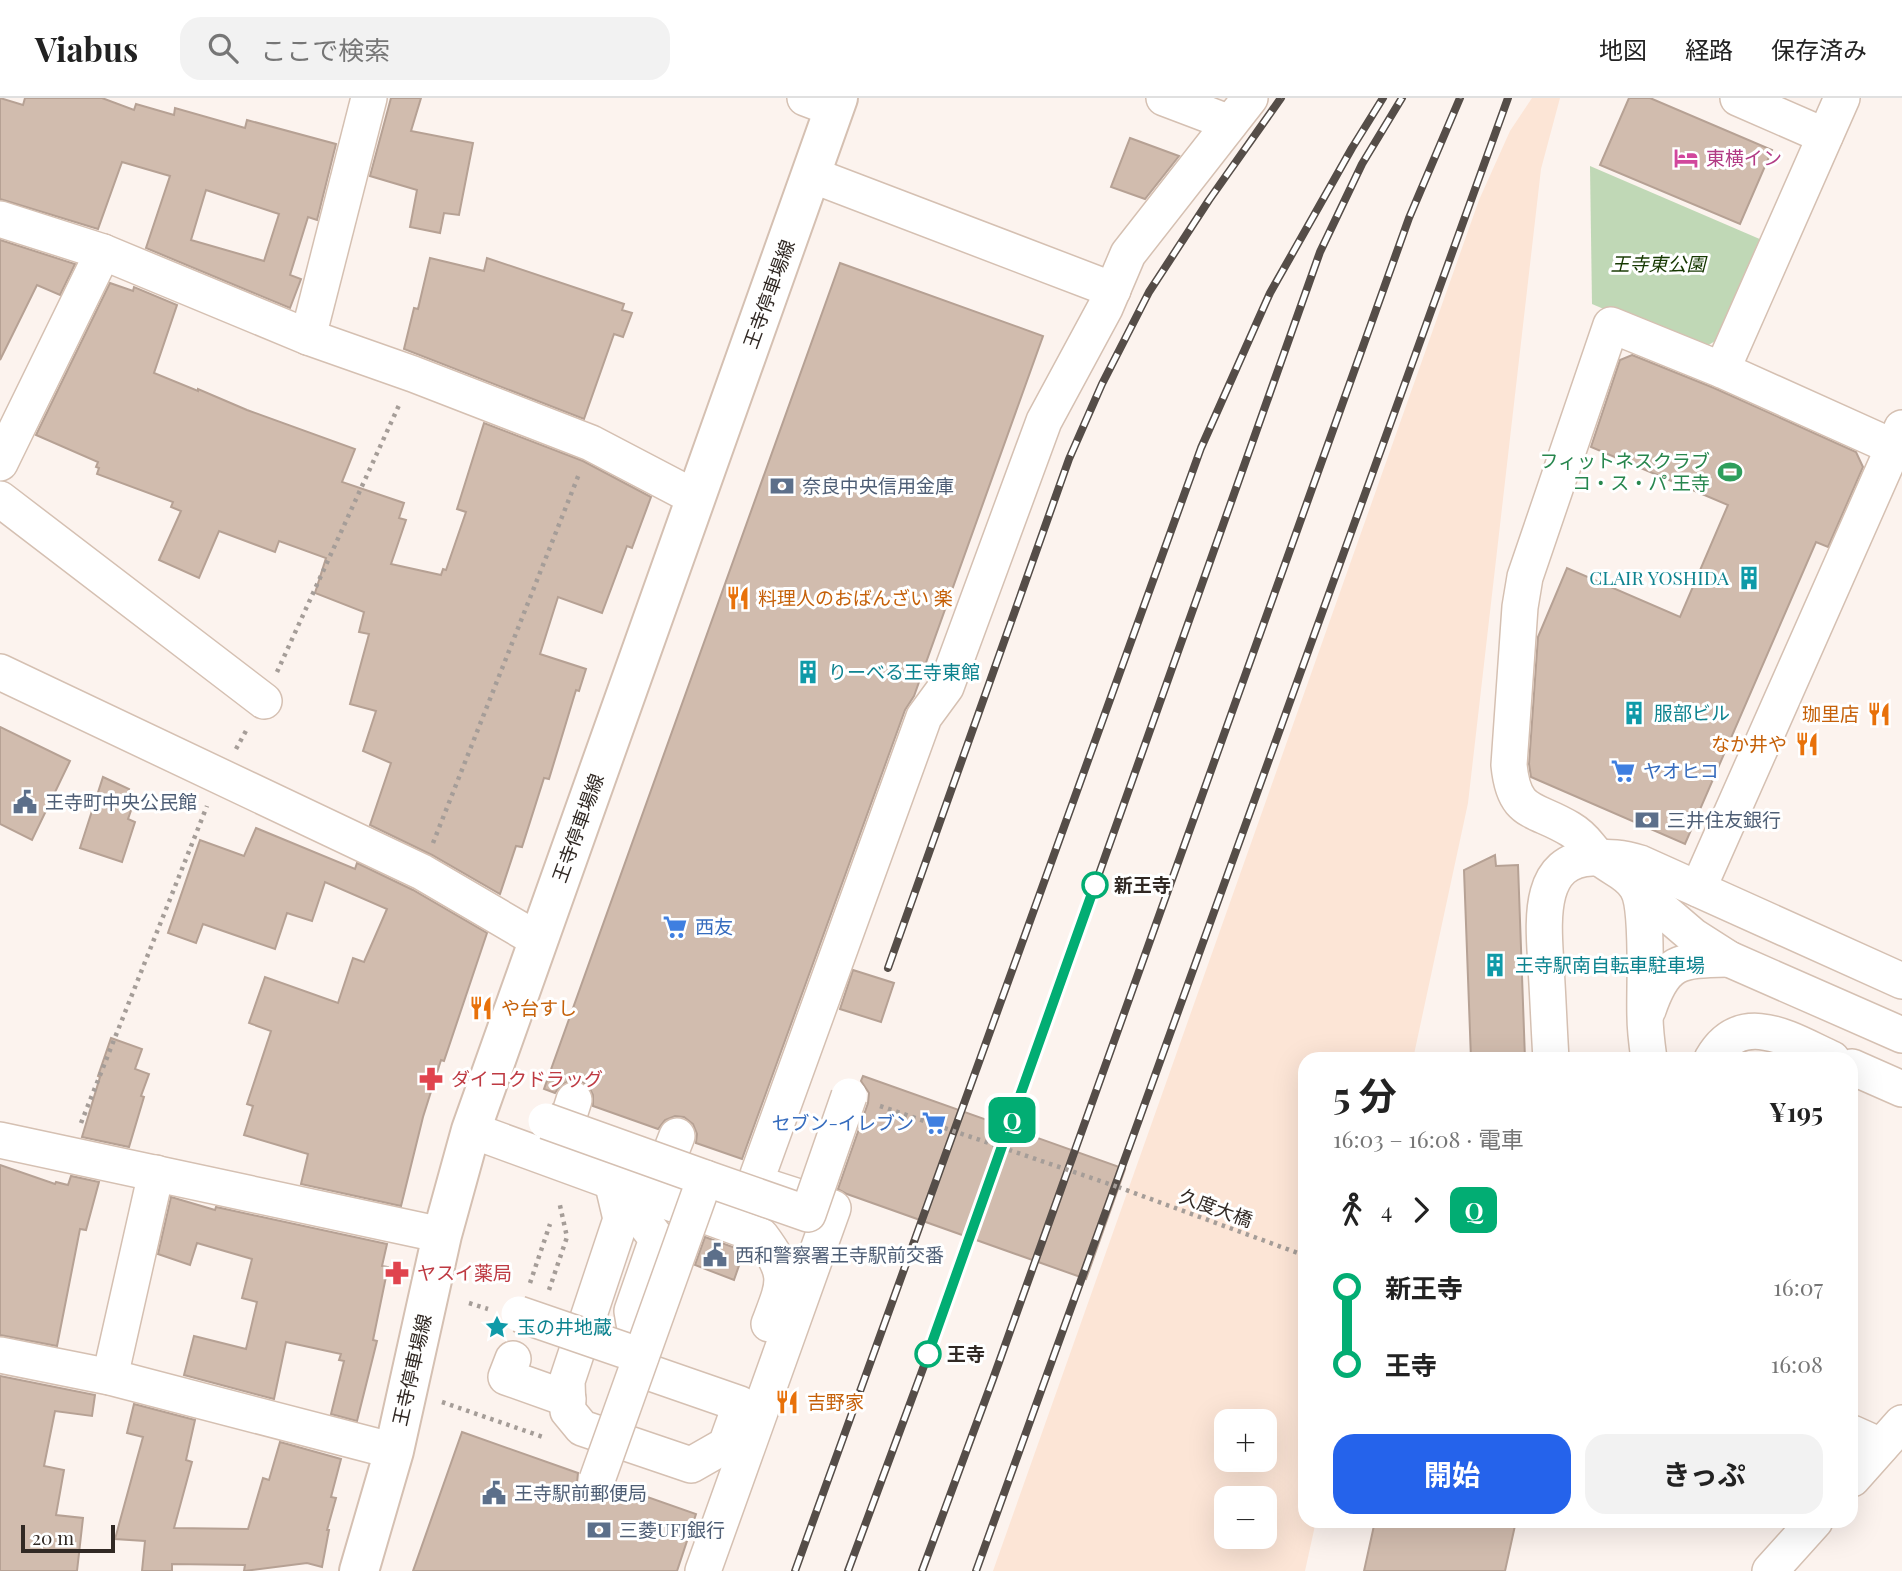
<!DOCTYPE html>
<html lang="ja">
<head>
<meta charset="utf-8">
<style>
	body { margin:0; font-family:"Playfair Display","Noto Sans JP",serif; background:#f2f2f2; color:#222; height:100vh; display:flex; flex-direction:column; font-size:26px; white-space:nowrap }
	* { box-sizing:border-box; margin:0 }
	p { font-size:23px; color:#767676 }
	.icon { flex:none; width:38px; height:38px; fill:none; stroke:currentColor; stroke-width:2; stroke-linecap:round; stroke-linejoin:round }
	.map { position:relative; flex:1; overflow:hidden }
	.panel { position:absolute; left:1298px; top:954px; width:560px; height:476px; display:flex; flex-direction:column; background:#fff; border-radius:21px; box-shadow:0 7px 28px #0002 }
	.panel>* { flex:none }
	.badge { padding:0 14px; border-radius:10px; font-size:24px; line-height:46px }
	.buttons { position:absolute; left:1214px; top:1311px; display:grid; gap:14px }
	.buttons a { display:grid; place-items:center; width:63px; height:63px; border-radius:14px; background:#fff; box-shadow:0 7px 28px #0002; font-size:35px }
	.scale { position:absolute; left:21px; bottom:18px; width:94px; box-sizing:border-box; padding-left:7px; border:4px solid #312924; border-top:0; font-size:19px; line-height:24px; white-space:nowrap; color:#312924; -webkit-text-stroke:5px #fff; paint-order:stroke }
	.map>.badge { position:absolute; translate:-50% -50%; box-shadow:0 0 0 4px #fff }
	.legs { display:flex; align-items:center; gap:10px; height:77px; padding:0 35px; font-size:23px }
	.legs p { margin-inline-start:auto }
	.overview { display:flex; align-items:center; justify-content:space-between; height:119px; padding:0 35px }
	h1 { font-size:38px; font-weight:700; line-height:52px }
	.action { display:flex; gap:14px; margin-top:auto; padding:14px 35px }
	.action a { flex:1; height:80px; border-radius:21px; background:#2563eb; color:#fff; font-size:28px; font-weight:700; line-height:80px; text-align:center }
	.action a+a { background:#f2f2f2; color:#222 }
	ul { padding:0 35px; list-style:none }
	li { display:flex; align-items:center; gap:24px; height:77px; font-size:26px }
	li i { display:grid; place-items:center; width:10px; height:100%; margin:0 9px; background:currentColor }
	li i::after { content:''; width:18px; height:18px; margin:-9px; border:5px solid; border-radius:50%; background:#fff }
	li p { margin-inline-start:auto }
	li:first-child i { background:linear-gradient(#0000 50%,currentColor 0) }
	li:last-child i { background:linear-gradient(currentColor 50%,#0000 0) }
	header { display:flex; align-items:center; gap:42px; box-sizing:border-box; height:98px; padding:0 35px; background:#fff; border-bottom:2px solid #e0e0e0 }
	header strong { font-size:33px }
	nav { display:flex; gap:38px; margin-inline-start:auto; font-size:24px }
	.search { width:490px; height:63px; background:#f2f2f2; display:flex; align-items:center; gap:18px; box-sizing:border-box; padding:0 24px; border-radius:21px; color:#767676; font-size:26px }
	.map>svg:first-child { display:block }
	.built { fill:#fce5d6; fill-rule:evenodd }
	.green { fill:#c0d8b6 }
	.building { fill:#d1bcae; stroke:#b6a194; stroke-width:2; fill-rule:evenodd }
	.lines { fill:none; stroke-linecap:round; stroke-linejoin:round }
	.minor-casing { stroke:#d5c0b2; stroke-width:38 }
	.major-casing { stroke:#d5c0b2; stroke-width:42 }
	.path { stroke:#a59d98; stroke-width:4.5; stroke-dasharray:3.5 5; stroke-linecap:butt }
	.minor { stroke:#fff; stroke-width:35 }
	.major { stroke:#fff; stroke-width:38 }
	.rail-casing { stroke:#554d48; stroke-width:8 }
	.rail { stroke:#fff; stroke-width:5; stroke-dasharray:16; stroke-linecap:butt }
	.minor-bridge-casing { stroke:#d5c0b2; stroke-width:38; stroke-linecap:butt }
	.path-bridge { stroke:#a59d98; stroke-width:4.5; stroke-dasharray:3.5 5; stroke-linecap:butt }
	.minor-bridge { stroke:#fff; stroke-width:35 }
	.line-1-casing { stroke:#fff; stroke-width:16 }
	.line-1 { stroke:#02ad73; stroke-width:10 }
	.stop-1-dot { fill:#fff; stroke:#02ad73; stroke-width:3.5 }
	.labels { text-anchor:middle; stroke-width:6; stroke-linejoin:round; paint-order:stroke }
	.hotel-label { font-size:19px; fill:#b23c85; stroke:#fff; text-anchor:start }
	.park-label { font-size:19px; font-style:italic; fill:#163801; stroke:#fff }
	.street-label { font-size:19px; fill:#312924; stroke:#fff }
	.leisure-label { font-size:19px; fill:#27864d; stroke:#fff; text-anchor:end }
	.service-label { font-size:19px; fill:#4e5e75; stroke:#fff; text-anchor:start }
	.culture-label { font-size:19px; fill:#0d838f; stroke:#fff; text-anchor:start }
	.food-label { font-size:19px; fill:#c56008; stroke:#fff; text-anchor:start }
	.shop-label { font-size:19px; fill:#366cbe; stroke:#fff; text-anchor:start }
	.stop-label { font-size:19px; font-weight:bold; fill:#312924; stroke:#fff; text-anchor:start }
	.health-label { font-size:19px; fill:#be3a42; stroke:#fff; text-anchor:start }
</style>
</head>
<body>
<header>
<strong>Viabus</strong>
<div class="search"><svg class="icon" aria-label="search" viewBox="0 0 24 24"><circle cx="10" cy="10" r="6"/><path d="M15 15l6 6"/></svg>ここで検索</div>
<nav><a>地図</a><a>経路</a><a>保存済み</a></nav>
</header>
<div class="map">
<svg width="1902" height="1473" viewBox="0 0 1902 1473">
	<rect width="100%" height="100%" fill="#fcf3ee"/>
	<!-- built -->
	<path class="built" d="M1532 0H1560L1541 71 1468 705 1413 961H1306V1423H1316L1305 1473H993L1479 102 1510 33ZM1227 1323H1265V1362H1227ZM1227 1400H1265V1438H1227Z"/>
	<!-- green -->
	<polygon class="green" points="1590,68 1762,142 1717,242 1700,252 1592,206"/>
	<!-- building -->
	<g class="building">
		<path d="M0 0 23 7 25 0H102L134 12 136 6 174 17 175 10 245 30 247 22 336 46 317 122 308 119 290 177 301 181 290 210 146 150 170 78 122 64 98 131 0 101ZM206 92 279 116 264 163 191 142Z"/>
		<polygon points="391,0 421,0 411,33 473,45 459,117 444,115 440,135 410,129 417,92 370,78"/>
		<polygon points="1629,0 1650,0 1772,52 1740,126 1600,67"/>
		<polygon points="1130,40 1179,58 1145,101 1111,89"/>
		<polygon points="0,142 75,166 60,197 37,187 0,262"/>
		<polygon points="430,160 484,173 487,160 624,206 622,212 632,215 623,239 614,236 584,321 404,251 414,210 418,211"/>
		<polygon points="840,165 1043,238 914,598 905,612 742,1061 696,1045 697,1036 693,1026 684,1019 675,1018 665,1022 658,1031 593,1008 593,997 589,989 581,983 569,983 560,988 555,995 544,991"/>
		<polygon points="110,185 133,193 134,189 177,207 154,275 198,293 198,291 247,312 355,351 342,384 404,405 399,420 406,422 391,466 441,477 443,471 446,472 466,414 457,411 484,325 583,363 651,399 632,450 627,448 602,515 558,499 540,556 586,571 579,593 576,592 549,681 544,680 522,749 516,748 500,796 432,757 370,727 391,665 363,653 376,613 350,606 369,536 359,534 364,514 315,495 326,460 279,443 275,454 219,433 199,480 159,462 181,413 171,409 173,404 97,376 99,370 96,369 98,364 36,337"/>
		<polygon points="1632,257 1714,290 1856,354 1863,369 1828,449 1816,444 1685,746 1531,679 1529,666 1538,539 1567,470 1680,519 1728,407 1591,349 1620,262"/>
		<polygon points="0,629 70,663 32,742 0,726"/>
		<polygon points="103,679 129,691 125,701 134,704 128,721 135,724 122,764 80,750"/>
		<polygon points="256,730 355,771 357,765 413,792 487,835 444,963 441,962 423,1019 401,1108 301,1086 308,1056 244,1037 253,1008 247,1006 271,933 249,925 265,879 338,905 353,860 364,864 387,811 325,784 312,823 287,815 275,851 203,826 196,845 168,835 200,742 244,758"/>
		<polygon points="1495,757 1496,768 1518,767 1525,961 1471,961 1464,772"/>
		<polygon points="853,872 894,885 881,924 840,911"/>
		<polygon points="111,940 142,951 135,971 149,976 141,998 144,999 129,1049 82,1039 100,979 98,978"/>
		<polygon points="863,978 1125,1071 1086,1181 847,1096 838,1091 868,1005 869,995 861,983"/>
		<polygon points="0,1067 55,1086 56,1084 68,1087 71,1078 99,1084 86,1132 80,1131 57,1248 0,1237"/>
		<polygon points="171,1099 215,1112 216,1109 387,1146 382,1168 388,1169 373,1242 377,1243 357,1323 331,1316 344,1263 339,1262 341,1256 286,1244 274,1301 184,1277 194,1238 246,1251 257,1204 242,1200 252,1161 197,1145 190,1167 158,1156"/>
		<polygon points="705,1139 744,1153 734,1182 695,1167"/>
		<polygon points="0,1278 95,1297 92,1318 55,1313 44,1368 64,1372 56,1417 83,1420 77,1473 0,1473"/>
		<polygon points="134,1306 195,1322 186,1362 192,1364 174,1430 248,1431 263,1380 269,1382 280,1344 341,1361 331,1399 336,1400 327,1432 329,1432 322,1469 307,1465 244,1473 245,1467 172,1466 172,1473 142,1473 145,1443 115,1441 143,1339 127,1335"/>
		<polygon points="462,1334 578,1375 577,1385 581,1394 591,1401 601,1402 609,1398 616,1388 696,1416 677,1473 413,1473"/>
		<polygon points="1375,1423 1516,1423 1505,1473 1364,1473"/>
	</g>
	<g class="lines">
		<!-- minor casing -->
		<g class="minor-casing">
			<g id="minor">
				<polyline points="805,0 834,11"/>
				<polyline points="1164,0 1230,25"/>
				<polyline points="1738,0 1825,38"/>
				<polyline points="812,77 1113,192"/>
				<polyline points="0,121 103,154 308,239 413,276 591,345 696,400"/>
				<polyline points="308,239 369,0"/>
				<polyline points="1722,272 1842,0"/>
				<polyline points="0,365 103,154"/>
				<polyline points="0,401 264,603"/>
				<polyline points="0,574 422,774 538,842"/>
				<polyline points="1638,791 1693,838 1729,861 1902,937"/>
				<polyline points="1698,791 1902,330"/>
				<path d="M1648 912C1665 862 1679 862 1729 861"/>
				<path d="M1551 961C1549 930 1548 899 1546 869 1544 829 1535 762 1592 760 1611 759 1621 759 1640 765L1902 883"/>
				<path d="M1649 961C1647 947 1645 932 1645 918 1644 891 1649 810 1637 790 1629 775 1613 771 1600 760 1588 750 1587 741 1570 731 1534 709 1514 718 1509 667L1520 509 1525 479 1611 227 1722 272 1902 353"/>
				<path d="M1712 961C1742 909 1792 943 1832 961"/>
				<polyline points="1852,969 1902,991"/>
				<polyline points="565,1030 574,1002"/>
				<path d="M471 1032 761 1138C790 1177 785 1184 769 1226"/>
				<polyline points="0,1042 442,1137"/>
				<polyline points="666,1066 677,1038"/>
				<polyline points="612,1083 621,1121 567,1283 568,1313 582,1330 691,1367 726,1347 740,1308"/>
				<polyline points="616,1088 657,1141 632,1213 642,1272 740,1306"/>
				<polyline points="0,1257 110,1279 394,1353"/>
				<polyline points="513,1261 506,1279 568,1301"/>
				<polyline points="110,1279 156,1075"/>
				<polyline points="1852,1335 1881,1348"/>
				<polyline points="1852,1381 1902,1325"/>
				<polyline points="703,1473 833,1110 755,1085 924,619 946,589 1044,323 1105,210 1128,156 1250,0"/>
				<polyline points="1770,1473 1815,1423"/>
			</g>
		</g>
		<!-- major casing -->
		<g class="major-casing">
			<polyline id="major" points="359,1473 394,1353 442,1137 471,1032 838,0"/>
		</g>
		<!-- path -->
		<g class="path">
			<polyline points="277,574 400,305"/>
			<polyline points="236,651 247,631"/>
			<polyline points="433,745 579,376"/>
			<polyline points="81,1025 207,708"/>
			<polyline points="1118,1089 1306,1158"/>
			<polyline points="530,1185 550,1126"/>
			<polyline points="549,1192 567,1139 559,1103"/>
			<polyline points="469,1205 488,1211"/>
			<polyline points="442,1304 546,1340"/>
		</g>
		<!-- minor -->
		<use href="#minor" class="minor"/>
		<!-- major -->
		<use href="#major" class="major"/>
		<!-- rail casing -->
		<g class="rail-casing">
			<g id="rail">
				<polyline points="888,870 1069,361 1102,286 1149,194 1209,102 1281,0"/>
				<polyline points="795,1473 1201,350 1270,195 1352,50 1383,0"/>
				<polyline points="848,1473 928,1257 1320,154 1362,66 1402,0"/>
				<polyline points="922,1473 993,1281 1409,120 1460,0"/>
				<polyline points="976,1473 1508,0"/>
			</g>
		</g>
		<!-- rail -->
		<use href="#rail" class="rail"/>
		<!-- minor-bridge casing -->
		<g class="minor-bridge-casing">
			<g id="minor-bridge">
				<polyline points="546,1023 705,1080 597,1382"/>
				<polyline points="705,1080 808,1116 849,998"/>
				<polyline points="519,1216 641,1258"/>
			</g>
		</g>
		<!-- path-bridge -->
		<polyline class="path-bridge" points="880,1008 1118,1089"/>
		<!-- minor-bridge -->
		<use href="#minor-bridge" class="minor-bridge"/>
	</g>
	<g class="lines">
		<!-- line-1 casing -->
		<g class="line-1-casing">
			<polyline id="line-1" points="928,1256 1095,787"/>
		</g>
		<!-- line-1 -->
		<use href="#line-1" class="line-1"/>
	</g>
	<!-- icons -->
	<defs>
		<g id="hotel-bare" transform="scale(1.89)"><path d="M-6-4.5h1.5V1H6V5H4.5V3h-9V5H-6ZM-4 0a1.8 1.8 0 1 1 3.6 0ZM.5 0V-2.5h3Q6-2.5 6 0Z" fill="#d1479c" stroke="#fff" stroke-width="2.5" paint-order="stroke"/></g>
		<g id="stadium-bare" transform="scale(1.89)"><path d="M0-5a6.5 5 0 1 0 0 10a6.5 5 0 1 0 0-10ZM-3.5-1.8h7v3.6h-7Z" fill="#2e9e5b" stroke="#fff" stroke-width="2.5" paint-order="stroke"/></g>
		<g id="bank-bare" transform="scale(1.89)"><path d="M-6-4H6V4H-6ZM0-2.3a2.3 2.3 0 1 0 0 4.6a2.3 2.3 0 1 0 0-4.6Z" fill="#5c6f8a" stroke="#fff" stroke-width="2.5" paint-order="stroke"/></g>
		<g id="building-bare" transform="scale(1.89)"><path d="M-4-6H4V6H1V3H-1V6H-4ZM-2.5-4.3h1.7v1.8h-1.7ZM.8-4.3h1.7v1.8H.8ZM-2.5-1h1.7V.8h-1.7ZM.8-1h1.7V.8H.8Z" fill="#0f9aa8" stroke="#fff" stroke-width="2.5" paint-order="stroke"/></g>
		<g id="restaurant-bare" transform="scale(1.89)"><path d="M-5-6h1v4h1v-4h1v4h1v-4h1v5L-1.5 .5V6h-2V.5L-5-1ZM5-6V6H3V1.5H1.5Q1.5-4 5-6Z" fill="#e8710a" stroke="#fff" stroke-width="2.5" paint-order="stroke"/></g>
		<g id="supermarket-bare" transform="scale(1.89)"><path d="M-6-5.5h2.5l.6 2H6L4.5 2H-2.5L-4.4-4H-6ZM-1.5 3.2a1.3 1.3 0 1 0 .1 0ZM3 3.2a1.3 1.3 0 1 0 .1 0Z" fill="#3f7fe0" stroke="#fff" stroke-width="2.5" paint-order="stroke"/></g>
		<g id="civic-bare" transform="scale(1.89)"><path d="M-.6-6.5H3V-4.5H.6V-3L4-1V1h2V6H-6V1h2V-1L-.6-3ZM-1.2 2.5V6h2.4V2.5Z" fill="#5c6f8a" stroke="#fff" stroke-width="2.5" paint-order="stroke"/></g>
		<g id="pharmacy-bare" transform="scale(1.89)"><path d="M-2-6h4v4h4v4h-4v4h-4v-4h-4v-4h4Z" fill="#e0444e" stroke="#fff" stroke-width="2.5" paint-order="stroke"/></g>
		<g id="sight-bare" transform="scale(1.89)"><path d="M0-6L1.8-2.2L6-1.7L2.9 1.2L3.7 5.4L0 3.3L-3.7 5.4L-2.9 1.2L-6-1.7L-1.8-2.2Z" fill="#0f9aa8" stroke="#fff" stroke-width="2.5" paint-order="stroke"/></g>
	</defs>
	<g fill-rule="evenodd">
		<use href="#hotel-bare" x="1686" y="60"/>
		<use href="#stadium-bare" x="1730" y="374"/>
		<use href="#bank-bare" x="782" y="388"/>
		<use href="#building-bare" x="1749" y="480"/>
		<use href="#restaurant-bare" x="738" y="500"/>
		<use href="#building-bare" x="808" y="574"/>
		<use href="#building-bare" x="1634" y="615"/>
		<use href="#restaurant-bare" x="1879" y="616"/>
		<use href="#restaurant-bare" x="1807" y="646"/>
		<use href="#supermarket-bare" x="1623" y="673"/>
		<use href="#civic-bare" x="25" y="704"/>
		<use href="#bank-bare" x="1647" y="722"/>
		<use href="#supermarket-bare" x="675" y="829"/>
		<use href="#building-bare" x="1495" y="867"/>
		<use href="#restaurant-bare" x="481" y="910"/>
		<use href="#pharmacy-bare" x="431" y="981"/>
		<use href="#supermarket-bare" x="934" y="1025"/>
		<use href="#civic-bare" x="715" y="1157"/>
		<use href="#pharmacy-bare" x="397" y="1175"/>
		<use href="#sight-bare" x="497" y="1229"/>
		<use href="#restaurant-bare" x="787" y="1304"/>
		<use href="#civic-bare" x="494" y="1395"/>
		<use href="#bank-bare" x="599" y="1432"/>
	</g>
	<!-- markers -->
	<g class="stop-1-dot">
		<circle cx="1095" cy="787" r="12"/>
		<circle cx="928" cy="1256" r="12"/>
	</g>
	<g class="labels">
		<!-- hotel labels -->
		<g class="hotel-label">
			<text x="1706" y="67">東横イン</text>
		</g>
		<!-- park labels -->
		<g class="park-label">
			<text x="1658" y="173">王寺東公園</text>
		</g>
		<!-- street labels -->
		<g class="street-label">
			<text transform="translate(769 196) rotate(-70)" y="7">王寺停車場線</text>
			<text transform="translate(578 730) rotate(-70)" y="7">王寺停車場線</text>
			<text transform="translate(1216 1110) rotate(20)" y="7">久度大橋</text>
			<text transform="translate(412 1272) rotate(-77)" y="7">王寺停車場線</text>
		</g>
		<!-- leisure labels -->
		<g class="leisure-label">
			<text x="1710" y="370">フィットネスクラブ<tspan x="1710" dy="22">コ・ス・パ 王寺</tspan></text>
		</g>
		<!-- service labels -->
		<g class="service-label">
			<text x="802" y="395">奈良中央信用金庫</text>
			<text x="45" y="711">王寺町中央公民館</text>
			<text x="1667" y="729">三井住友銀行</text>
			<text x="735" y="1164">西和警察署王寺駅前交番</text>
			<text x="514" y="1402">王寺駅前郵便局</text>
			<text x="619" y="1439">三菱UFJ銀行</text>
		</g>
		<!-- culture labels -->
		<g class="culture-label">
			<text x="1729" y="487" text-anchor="end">CLAIR YOSHIDA</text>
			<text x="828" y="581">りーべる王寺東館</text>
			<text x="1654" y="622">服部ビル</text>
			<text x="1515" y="874">王寺駅南自転車駐車場</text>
			<text x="517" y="1236">玉の井地蔵</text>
		</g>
		<!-- food labels -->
		<g class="food-label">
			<text x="758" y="507">料理人のおばんざい 楽</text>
			<text x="1859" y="623" text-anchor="end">珈里店</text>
			<text x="1787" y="653" text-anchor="end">なか井や</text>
			<text x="501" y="917">や台すし</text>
			<text x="807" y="1311">吉野家</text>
		</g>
		<!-- shop labels -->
		<g class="shop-label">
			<text x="1643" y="680">ヤオヒコ</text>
			<text x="695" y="836">西友</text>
			<text x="914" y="1032" text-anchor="end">セブン-イレブン</text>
		</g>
		<!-- stop labels -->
		<g class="stop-label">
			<text x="1114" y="794">新王寺</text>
			<text x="947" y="1263">王寺</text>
		</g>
		<!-- health labels -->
		<g class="health-label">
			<text x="451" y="988">ダイコクドラッグ</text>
			<text x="417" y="1182">ヤスイ薬局</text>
		</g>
	</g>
</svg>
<div class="buttons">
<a>+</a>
<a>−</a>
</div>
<div class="scale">20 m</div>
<b class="badge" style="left:1012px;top:1022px;background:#02ad73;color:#fff">Q</b>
<section class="panel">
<div class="overview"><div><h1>5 分</h1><p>16:03 – 16:08 · 電車</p></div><b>¥195</b></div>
<div class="legs"><svg class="icon" aria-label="walk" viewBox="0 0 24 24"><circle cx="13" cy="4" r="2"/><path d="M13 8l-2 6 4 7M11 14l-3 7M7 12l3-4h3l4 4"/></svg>4<svg class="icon" aria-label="forward" viewBox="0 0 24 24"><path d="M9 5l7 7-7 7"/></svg><b class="badge" style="background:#02ad73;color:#fff">Q</b></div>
<ul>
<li><i style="color:#02ad73"></i><b>新王寺</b><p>16:07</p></li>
<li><i style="color:#02ad73"></i><b>王寺</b><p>16:08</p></li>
</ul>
<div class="action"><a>開始</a><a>きっぷ</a></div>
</section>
</div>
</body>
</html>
